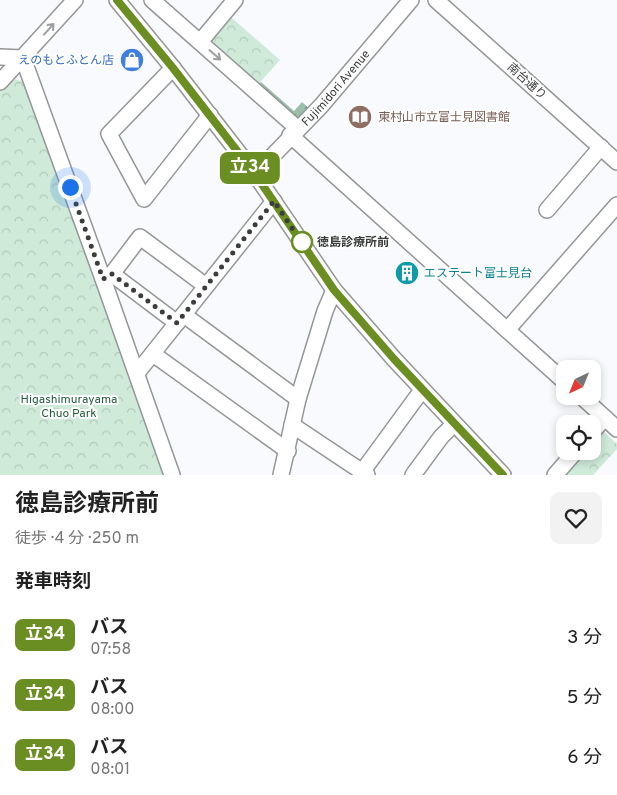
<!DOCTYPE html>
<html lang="ja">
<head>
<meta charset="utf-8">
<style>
	body { margin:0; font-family:Overpass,"Noto Sans JP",sans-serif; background:#f2f2f2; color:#222; height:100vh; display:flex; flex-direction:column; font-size:19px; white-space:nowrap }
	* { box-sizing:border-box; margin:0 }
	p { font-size:16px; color:#767676 }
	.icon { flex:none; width:28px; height:28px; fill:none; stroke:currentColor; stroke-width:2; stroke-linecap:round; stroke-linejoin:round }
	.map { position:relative; height:475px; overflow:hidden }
	.panel { display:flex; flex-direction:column; background:#fff; flex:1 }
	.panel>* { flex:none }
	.badge { padding:0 10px; border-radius:8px; font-size:18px; line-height:32px }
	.needle { width:32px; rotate:223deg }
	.fabs { position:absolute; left:556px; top:360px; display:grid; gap:10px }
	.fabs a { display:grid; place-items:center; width:45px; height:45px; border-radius:10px; background:#fff; box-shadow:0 2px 8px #0003; font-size:25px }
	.you { position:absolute; width:25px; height:25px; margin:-12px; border:4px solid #fff; border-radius:50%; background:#1a73e8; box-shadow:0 0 0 8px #1a73e833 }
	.map>.badge { position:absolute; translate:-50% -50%; box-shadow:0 0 0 2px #fff }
	h2 { padding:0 15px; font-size:19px; line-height:45px }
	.round { display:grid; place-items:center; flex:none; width:52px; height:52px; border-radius:10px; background:#f2f2f2 }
	.headline { display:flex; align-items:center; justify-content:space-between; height:85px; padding:0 15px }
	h1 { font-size:24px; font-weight:700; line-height:38px }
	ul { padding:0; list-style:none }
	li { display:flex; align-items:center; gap:15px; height:60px; padding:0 15px }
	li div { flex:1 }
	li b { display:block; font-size:19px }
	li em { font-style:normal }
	li .badge { min-width:55px; font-weight:700; text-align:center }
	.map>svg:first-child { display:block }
	.forest { fill:url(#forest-firs) }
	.park { fill:url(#park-crowns) }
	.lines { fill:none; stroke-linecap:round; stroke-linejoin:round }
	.minor-casing { stroke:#949698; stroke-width:18 }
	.minor { stroke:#fff; stroke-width:15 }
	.oneway { stroke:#9d9e9e }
	.line-casing { stroke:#fff; stroke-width:11 }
	.line { stroke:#6b8e23; stroke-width:8 }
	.walk { stroke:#3b3c3d; stroke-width:5; stroke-dasharray:0 9 }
	.stop-dot { fill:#fff; stroke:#6b8e23; stroke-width:2.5 }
	.labels { text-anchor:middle; stroke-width:4; stroke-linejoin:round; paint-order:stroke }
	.shop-label { font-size:12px; fill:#366cbe; stroke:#fff; text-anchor:end }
	.street-label { font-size:12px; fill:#3b3c3d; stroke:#fff }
	.education-label { font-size:12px; fill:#785e54; stroke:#fff; text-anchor:start }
	.stop-label { font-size:12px; font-weight:bold; fill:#3b3c3d; stroke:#fff; text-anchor:start }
	.culture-label { font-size:12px; fill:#0d838f; stroke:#fff; text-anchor:start }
	.park-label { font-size:12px; fill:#225b3e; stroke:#fff }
</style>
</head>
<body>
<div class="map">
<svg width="617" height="475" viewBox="0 0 617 475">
	<defs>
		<pattern id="forest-firs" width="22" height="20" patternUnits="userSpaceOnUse" patternTransform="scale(1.25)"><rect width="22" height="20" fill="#9dbfaa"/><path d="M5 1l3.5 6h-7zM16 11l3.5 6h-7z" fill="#819c8c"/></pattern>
		<pattern id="park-crowns" width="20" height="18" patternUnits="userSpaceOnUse" patternTransform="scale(1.25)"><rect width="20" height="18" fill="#cfead9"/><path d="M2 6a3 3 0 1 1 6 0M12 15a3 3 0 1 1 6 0" fill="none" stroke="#b3cabb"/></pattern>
	</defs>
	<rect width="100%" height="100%" fill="#f8fafd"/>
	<!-- forest -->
	<polygon class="forest" points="261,82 294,111 302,102 314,113 301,127 254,89"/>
	<!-- park -->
	<g class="park">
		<polygon points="225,12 280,60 254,89 200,42"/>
		<polygon points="14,79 26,82 168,475 0,475 0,90"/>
		<polygon points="603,431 617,444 617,449 593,475 563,475 585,451 592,451 593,443"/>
	</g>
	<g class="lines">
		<!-- minor casing -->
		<g class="minor-casing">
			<g id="minor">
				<polyline points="117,0 173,68 255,174 334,290 394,359 503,475"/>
				<polyline points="152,0 297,128"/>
				<polyline points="436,0 617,162"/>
				<polyline points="200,42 235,0"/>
				<polyline points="0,57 23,58"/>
				<polyline points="23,58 103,279 172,475"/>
				<polyline points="173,68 109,134 144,199 210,115"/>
				<polyline points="0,82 75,0"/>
				<polyline points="290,135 565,382"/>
				<path id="s1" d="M255 174 321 106 411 0"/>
				<polyline points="547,210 601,147"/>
				<polyline points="112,274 177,323"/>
				<polyline points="103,279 112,274 140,237 206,286"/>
				<polyline points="184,315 298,399"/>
				<polyline points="507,330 617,205"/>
				<polyline points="153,354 288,451"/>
				<polyline points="137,373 274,201"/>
				<polyline points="581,396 617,429"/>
				<polyline points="292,425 367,475"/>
				<polyline points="592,432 605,418"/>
				<polyline points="362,472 422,390"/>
				<polyline points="281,475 298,399 325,311 334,290"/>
				<polyline points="413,475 441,437 454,424"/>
				<polyline points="555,475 576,451"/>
			</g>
		</g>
		<!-- minor -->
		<use href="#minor" class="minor"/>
	</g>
	<!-- one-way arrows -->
	<defs><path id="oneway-shaft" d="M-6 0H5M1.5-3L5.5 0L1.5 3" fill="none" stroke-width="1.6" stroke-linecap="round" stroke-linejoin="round" transform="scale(1.25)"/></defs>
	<g class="oneway">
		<use href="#oneway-shaft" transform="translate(49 29) rotate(-48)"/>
		<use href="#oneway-shaft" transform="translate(215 55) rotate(41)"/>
	</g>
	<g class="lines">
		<!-- line casing -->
		<g class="line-casing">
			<polyline id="line" points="117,0 173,68 255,174 334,290 394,359 503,475"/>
		</g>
		<!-- line -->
		<use href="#line" class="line"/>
		<!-- walk -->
		<polyline class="walk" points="70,187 103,279 112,274 177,323 274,201 304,246 302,242"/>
	</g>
	<!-- icons -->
	<defs>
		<g id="shop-disc" transform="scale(1.25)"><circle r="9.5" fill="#3f7fe0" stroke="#fff"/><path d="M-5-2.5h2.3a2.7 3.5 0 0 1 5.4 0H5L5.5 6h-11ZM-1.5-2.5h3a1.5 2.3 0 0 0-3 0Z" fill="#fff"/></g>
		<g id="library-disc" transform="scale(1.25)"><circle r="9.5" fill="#8d6e63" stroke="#fff"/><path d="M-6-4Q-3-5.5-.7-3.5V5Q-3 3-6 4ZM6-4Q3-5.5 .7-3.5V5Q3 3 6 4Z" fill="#fff"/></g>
		<g id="building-disc" transform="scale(1.25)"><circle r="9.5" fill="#0f9aa8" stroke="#fff"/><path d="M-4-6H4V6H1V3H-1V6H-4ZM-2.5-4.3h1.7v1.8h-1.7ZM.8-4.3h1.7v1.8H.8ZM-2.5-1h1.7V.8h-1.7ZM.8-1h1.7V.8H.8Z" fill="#fff"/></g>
	</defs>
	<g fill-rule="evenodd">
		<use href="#shop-disc" x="132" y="60"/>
		<use href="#library-disc" x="360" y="117"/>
		<use href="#building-disc" x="407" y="273"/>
	</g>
	<!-- markers -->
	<circle class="stop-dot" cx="302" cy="242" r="10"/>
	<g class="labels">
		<!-- shop labels -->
		<g class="shop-label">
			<text x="114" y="64">えのもとふとん店</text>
		</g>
		<!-- street labels -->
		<g class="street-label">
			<text transform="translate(527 81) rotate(42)" y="4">南台通り</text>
			<text dy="4" stroke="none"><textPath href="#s1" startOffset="118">Fujimidori Avenue</textPath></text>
		</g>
		<!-- education labels -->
		<g class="education-label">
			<text x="378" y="121">東村山市立富士見図書館</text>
		</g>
		<!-- stop labels -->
		<g class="stop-label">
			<text x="317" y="246">徳島診療所前</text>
		</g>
		<!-- culture labels -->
		<g class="culture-label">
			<text x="424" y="277">エステート富士見台</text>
		</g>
		<!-- park labels -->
		<g class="park-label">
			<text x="69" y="403">Higashimurayama<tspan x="69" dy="14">Chuo Park</tspan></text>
		</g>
	</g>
</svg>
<div class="fabs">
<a><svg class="needle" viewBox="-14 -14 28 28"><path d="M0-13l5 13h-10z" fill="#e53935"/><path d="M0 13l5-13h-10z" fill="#767676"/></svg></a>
<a><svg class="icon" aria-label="locate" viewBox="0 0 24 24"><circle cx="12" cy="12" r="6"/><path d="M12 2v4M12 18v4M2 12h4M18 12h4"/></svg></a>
</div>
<div class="you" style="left:70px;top:187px"></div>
<b class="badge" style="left:250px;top:168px;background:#6b8e23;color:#fff">立34</b>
</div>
<section class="panel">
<div class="headline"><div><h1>徳島診療所前</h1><p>徒歩 · 4 分 · 250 m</p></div><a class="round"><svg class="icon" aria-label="heart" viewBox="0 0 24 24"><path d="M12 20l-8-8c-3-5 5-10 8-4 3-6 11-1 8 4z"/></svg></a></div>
<h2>発車時刻</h2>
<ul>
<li><span class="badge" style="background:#6b8e23;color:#fff">立34</span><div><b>バス</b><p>07:58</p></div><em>3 分</em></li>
<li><span class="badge" style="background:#6b8e23;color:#fff">立34</span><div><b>バス</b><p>08:00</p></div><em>5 分</em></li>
<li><span class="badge" style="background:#6b8e23;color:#fff">立34</span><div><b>バス</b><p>08:01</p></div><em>6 分</em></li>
</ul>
</section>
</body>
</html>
